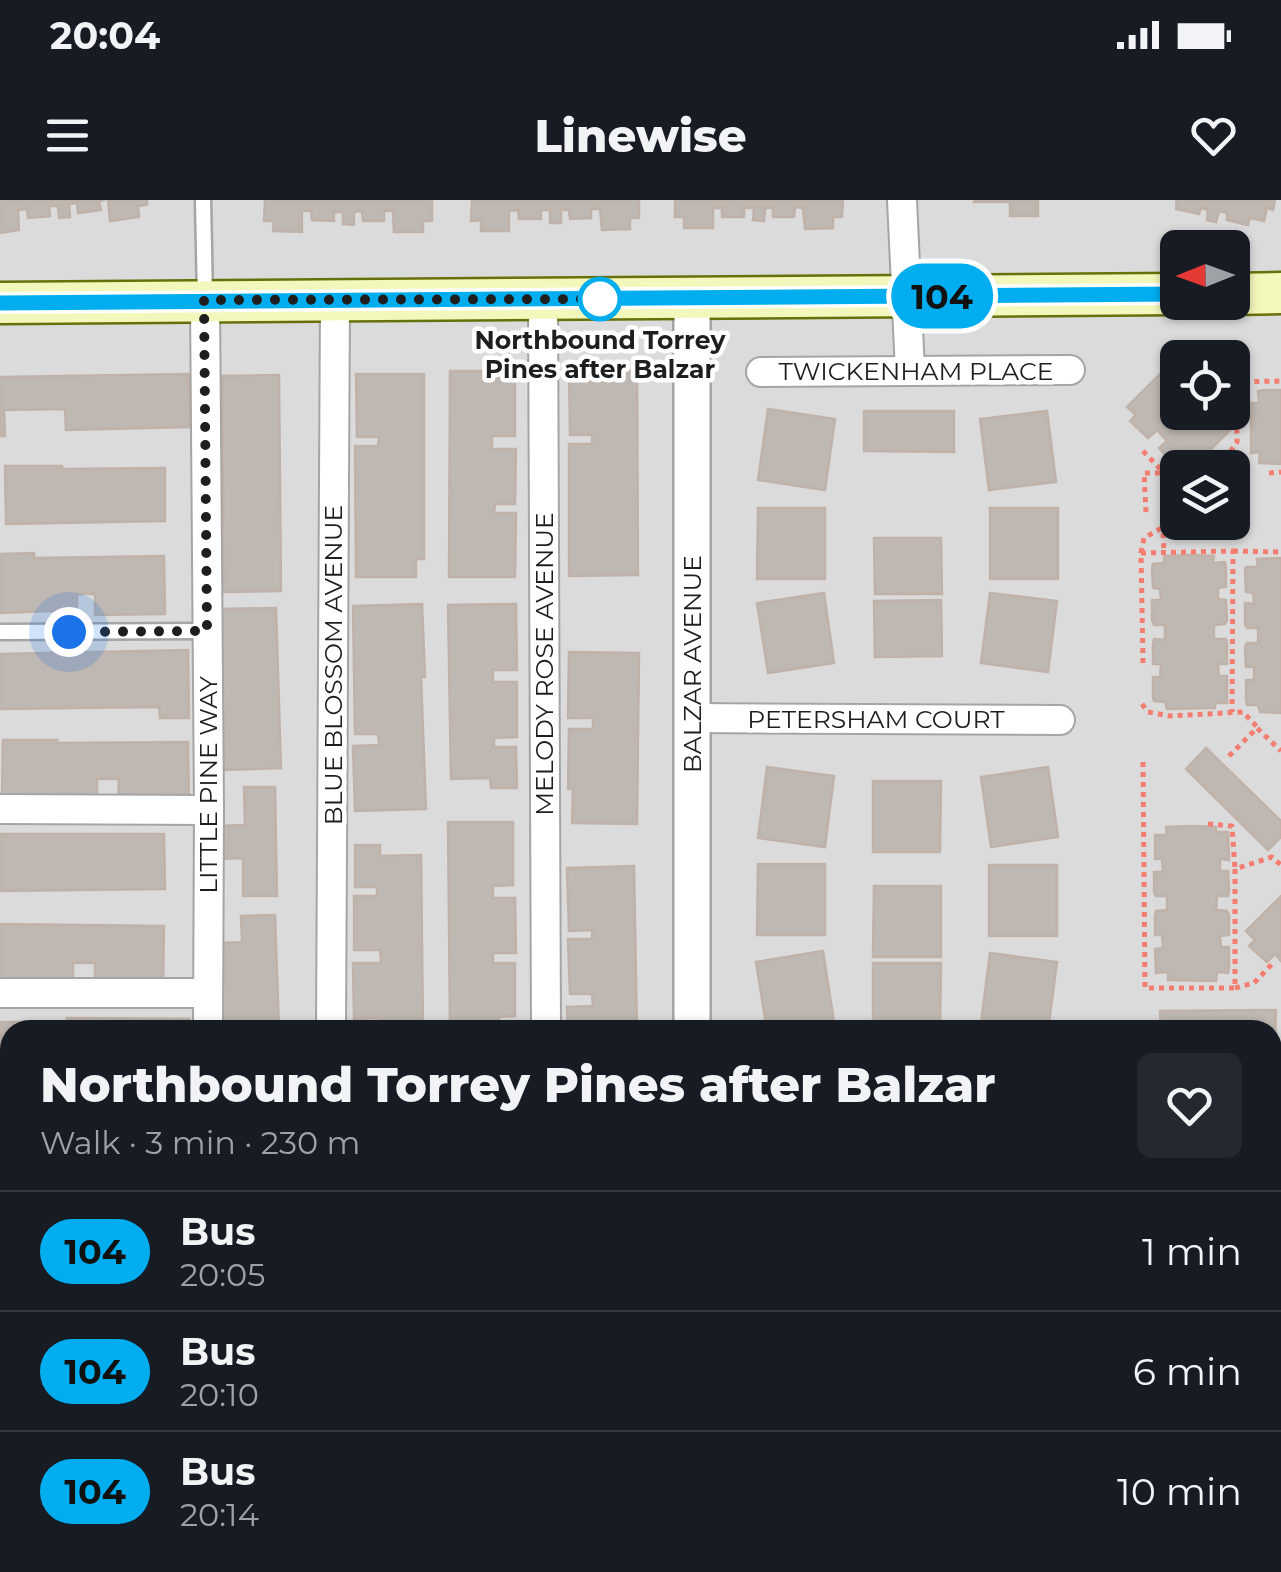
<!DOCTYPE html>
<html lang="en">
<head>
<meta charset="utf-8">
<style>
	body { margin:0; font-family:Montserrat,sans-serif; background:#242831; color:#f1f3f6; height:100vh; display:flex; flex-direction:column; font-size:38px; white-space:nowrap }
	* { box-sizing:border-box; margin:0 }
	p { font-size:32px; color:#9ea1a6 }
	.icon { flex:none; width:55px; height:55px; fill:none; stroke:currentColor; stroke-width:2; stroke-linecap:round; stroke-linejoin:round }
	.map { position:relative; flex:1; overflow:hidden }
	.details { position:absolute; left:0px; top:820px; width:1282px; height:552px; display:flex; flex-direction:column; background:#171b24; border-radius:30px 30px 0 0; box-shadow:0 2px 8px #0004 }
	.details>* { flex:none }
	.badge { padding:0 20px; border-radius:32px; font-size:35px; line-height:65px }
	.needle { width:65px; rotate:269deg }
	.fabs { position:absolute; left:1160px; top:30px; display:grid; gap:20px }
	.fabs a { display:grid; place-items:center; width:90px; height:90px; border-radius:15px; background:#171b24; box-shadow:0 2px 8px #0004; font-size:50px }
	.you { position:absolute; width:50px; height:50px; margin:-25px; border:8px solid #fff; border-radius:50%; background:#1a73e8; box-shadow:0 0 0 15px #1a73e833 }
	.map>.badge { position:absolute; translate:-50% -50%; box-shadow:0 0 0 5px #fff }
	.round { display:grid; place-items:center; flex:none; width:105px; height:105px; border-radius:15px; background:#242831 }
	.overview { display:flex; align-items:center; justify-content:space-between; height:170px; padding:0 40px }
	h1 { font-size:48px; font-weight:800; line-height:75px }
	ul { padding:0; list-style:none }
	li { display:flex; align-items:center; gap:30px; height:120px; padding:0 40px; border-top:2px solid #363941 }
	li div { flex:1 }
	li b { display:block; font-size:38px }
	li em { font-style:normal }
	li .badge { min-width:110px; font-weight:700; text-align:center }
	.status { display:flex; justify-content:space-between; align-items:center; height:70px; padding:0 50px; background:#171b24; direction:ltr }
	.status svg { height:28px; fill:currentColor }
	header { display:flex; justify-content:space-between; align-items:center; height:130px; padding:0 40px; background:#171b24; font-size:45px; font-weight:800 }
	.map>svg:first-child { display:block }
	.residential { fill:#dcdbdb; fill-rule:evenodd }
	.education { fill:#fefddf }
	.building { fill:#bfb7b1; stroke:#c0b2a8; stroke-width:2.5 }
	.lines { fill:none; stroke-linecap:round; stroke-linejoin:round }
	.service-casing { stroke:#a5a5a5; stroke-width:19 }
	.minor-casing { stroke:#a5a5a5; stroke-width:32 }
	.tertiary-casing { stroke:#a5a5a5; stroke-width:40 }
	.secondary-casing { stroke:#67710a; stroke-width:45 }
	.path { stroke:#f37d71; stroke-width:5; stroke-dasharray:5 5; stroke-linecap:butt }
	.service { stroke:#fff; stroke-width:14 }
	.minor { stroke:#fff; stroke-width:28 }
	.tertiary { stroke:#fff; stroke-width:35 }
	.secondary { stroke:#f4f7bb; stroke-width:40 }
	.line-casing { stroke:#fff; stroke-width:22 }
	.line { stroke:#00adef; stroke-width:15 }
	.walk { stroke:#1e1e1e; stroke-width:10; stroke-dasharray:0 18 }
	.stop-dot { fill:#fff; stroke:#00adef; stroke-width:5 }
	.labels { text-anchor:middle; stroke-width:9; stroke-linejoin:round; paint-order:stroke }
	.stop-label { font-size:25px; font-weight:bold; fill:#1e1e1e; stroke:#fff }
	.street-label { font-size:25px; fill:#1e1e1e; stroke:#fff }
</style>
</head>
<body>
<div class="status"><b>20:04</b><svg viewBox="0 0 49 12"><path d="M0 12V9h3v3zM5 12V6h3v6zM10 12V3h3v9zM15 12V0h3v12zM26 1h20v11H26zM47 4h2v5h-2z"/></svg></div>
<header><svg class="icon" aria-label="menu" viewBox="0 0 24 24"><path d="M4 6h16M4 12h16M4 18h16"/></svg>Linewise<svg class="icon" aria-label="heart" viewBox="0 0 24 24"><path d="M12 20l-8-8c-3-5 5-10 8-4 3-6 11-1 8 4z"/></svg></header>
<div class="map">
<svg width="1281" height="1372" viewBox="0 0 1281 1372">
	<rect width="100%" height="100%" fill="#efebe5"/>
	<!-- residential -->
	<path class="residential" d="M0 0H1281V1372H0ZM1178 48H1232V102H1178ZM1178 158H1232V212H1178ZM1178 268H1232V322H1178ZM10 830H1272V1362H10Z"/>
	<!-- education -->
	<polygon class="education" points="10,901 10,1362 654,1362 654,1372 0,1372 0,902"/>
	<!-- building -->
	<g class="building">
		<polygon points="0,0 105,0 99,1 101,10 78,13 77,3 69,4 70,17 59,18 58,6 49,6 50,16 28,18 27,9 18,10 19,30 0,33"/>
		<polygon points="108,0 147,0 147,5 138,6 139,17 110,21"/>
		<polygon points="265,0 432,0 432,21 423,21 423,32 394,32 393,11 384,11 384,21 363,21 362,11 354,12 354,25 343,24 343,12 334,12 334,21 312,20 311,11 302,11 302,32 273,31 274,21 264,21"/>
		<polygon points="472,0 639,0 639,18 630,18 630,29 602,30 600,9 591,9 591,18 570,19 569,10 561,10 561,23 550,23 550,10 541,10 541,19 519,19 518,10 509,11 509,31 481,31 481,20 471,21"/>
		<polygon points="675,0 843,0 842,17 833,17 833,28 805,29 803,8 795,7 794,17 773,17 773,8 765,8 764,21 753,20 754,8 744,8 744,17 722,17 722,8 713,8 713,28 684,28 684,17 675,17"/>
		<polygon points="975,0 1038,0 1038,16 1010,16 1010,2 974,2"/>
		<polygon points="1175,0 1275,0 1273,10 1267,8 1264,21 1250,18 1248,25 1227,20 1227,13 1219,11 1216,22 1207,20 1208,10 1201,8 1199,14 1176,9 1177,0"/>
		<polygon points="1168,166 1178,174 1178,212 1228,214 1222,220 1231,229 1192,268 1189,268 1182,261 1176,267 1159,248 1167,241 1157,230 1148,238 1130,221 1136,215 1127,207"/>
		<polygon points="569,170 637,170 638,375 569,376 569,244 592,244 592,235 570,235"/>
		<polygon points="450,171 515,171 515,236 492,236 492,249 516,249 515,304 495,304 494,313 516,313 515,377 449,377"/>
		<polygon points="189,174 190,227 66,230 65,209 4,210 5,236 0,236 0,177"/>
		<polygon points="356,174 424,174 424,359 416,359 416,377 356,377 355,246 378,246 379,237 357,237"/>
		<polygon points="279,175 281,391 224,392 222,176"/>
		<polygon points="1264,190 1281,190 1281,264 1259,263 1260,252 1251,253 1251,203 1259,203 1258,191"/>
		<polygon points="768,209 835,219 825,290 758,280"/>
		<polygon points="864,211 954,211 954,252 864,251"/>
		<polygon points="1047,211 1056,282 989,290 980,219"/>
		<polygon points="5,266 62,266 63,269 165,268 165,321 6,324"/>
		<polygon points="758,308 825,308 825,379 757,379"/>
		<rect x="990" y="308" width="68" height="71"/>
		<polygon points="874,338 941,338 942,394 875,394"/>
		<polygon points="34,353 34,358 164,356 165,414 95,415 95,394 77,394 77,410 0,413 0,354"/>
		<polygon points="1191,355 1214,356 1213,363 1225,362 1226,368 1226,387 1218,388 1218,399 1226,400 1227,420 1225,424 1214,425 1214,439 1226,439 1227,443 1227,464 1218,464 1219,476 1227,476 1227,503 1215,503 1215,508 1167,509 1165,502 1154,501 1153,497 1153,477 1160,477 1161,464 1153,464 1153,444 1154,439 1165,440 1165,425 1154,425 1152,420 1152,400 1161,400 1160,389 1153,388 1152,368 1153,364 1164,363 1164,356"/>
		<polygon points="1281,358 1281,513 1260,512 1258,505 1247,505 1246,500 1246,480 1254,480 1254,467 1246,467 1245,447 1247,443 1258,443 1258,428 1247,428 1245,424 1245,403 1254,404 1253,393 1246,392 1245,371 1246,367 1258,367 1257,359"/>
		<polygon points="824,393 834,463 768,473 757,403"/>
		<polygon points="990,393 1057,401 1048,472 981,463"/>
		<polygon points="941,400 942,456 875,457 874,401"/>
		<polygon points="422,404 425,477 421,477 426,609 355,611 353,546 379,545 378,534 355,534 353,406"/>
		<polygon points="516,404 517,470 493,470 493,482 517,482 517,537 494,538 494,547 516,547 517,588 491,588 490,578 451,579 448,405"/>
		<polygon points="276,408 281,568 224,570 219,409"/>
		<polygon points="188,450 189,518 160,518 159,507 0,509 0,454"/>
		<polygon points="569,452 639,453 637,624 572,623 573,589 568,589 569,529 593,529 593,518 568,518"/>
		<polygon points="3,540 57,540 57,543 188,542 189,601 118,601 119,579 97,579 97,603 2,600"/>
		<polygon points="1206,548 1281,621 1281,637 1268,650 1186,569"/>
		<polygon points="767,567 834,576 825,647 758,638"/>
		<polygon points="1048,567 1058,637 991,647 981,577"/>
		<polygon points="873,581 941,581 940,652 873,652"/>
		<polygon points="244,587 275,587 277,696 243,696 243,658 220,659 219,626 245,625"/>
		<polygon points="448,622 513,622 513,685 493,686 493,698 515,698 516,753 493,753 493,763 515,763 515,816 499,817 499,828 450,828"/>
		<polygon points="1193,626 1216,627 1216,632 1228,632 1229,660 1220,659 1220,671 1228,671 1229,691 1228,696 1217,696 1216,710 1227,711 1229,715 1229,735 1220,736 1221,747 1229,747 1229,767 1228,773 1217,772 1216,781 1168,780 1168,772 1156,773 1155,749 1163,748 1162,735 1155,735 1155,716 1156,711 1167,710 1167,696 1156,696 1154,692 1154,672 1163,672 1162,659 1155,659 1155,635 1167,635 1166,627"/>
		<polygon points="0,634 164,634 165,689 0,691"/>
		<polygon points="355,645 380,645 380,656 421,655 423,828 380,828 380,818 354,819 353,763 381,763 380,750 354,750 354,696 377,696 377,687 355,687"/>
		<polygon points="758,664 825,664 825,735 757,735"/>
		<rect x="989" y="665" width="68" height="71"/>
		<polygon points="634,666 637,830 568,830 567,807 593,806 592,794 570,794 568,739 592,739 592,730 569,731 567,668"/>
		<polygon points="874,686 941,686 941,757 873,757"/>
		<polygon points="1281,696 1281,761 1275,754 1267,762 1249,746 1255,740 1246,731"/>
		<polygon points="275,715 279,830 223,830 220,743 242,742 241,716"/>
		<polygon points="0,724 164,726 163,785 95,784 95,763 73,763 73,787 0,783"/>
		<polygon points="823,751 834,822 767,830 756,762"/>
		<polygon points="990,753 1057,762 1048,830 1031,830 981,823"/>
		<polygon points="873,763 941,763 940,830 873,830"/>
		<polygon points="1276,810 1275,839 1272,839 1272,830 1161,830 1160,811"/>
		<polygon points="67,818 189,819 189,830 66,830"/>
		<polygon points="0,822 58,822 58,830 10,830 10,876 0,876"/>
		<rect x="1272" y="970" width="9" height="56"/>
		<rect x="0" y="972" width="10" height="86"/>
		<polygon points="1272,1044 1281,1044 1281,1110 1272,1111"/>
		<rect x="0" y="1113" width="10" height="84"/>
		<polygon points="10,1248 10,1292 0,1282 0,1258"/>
		<polygon points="1272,1322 1281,1322 1281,1372 1239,1372 1239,1362 1272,1362"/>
		<polygon points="10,1356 10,1362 296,1362 288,1372 17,1372 5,1360"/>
		<polygon points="756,1362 834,1362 833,1372 755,1372"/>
		<rect x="856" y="1362" width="97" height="10"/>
		<polygon points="979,1362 1061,1362 1062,1372 980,1372"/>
		<polygon points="1106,1362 1190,1362 1189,1372 1105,1372"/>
	</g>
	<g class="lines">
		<!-- service casing -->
		<g class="service-casing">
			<g id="service">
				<polyline points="203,0 205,99"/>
				<polyline points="0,432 207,431"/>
			</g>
		</g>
		<!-- minor casing -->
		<g class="minor-casing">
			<g id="minor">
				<polyline points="902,0 910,171"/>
				<polyline points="543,99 546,830"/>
				<polyline points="205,100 209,610 208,830"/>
				<polyline points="761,172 1070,170"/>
				<polyline points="692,518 1060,520"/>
				<polyline points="0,609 209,610"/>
				<polyline points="0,793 208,793"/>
				<polyline points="331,830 335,99"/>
				<polyline points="1272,928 1281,928"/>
				<polyline points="1272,1276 1281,1276"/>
			</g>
		</g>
		<!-- tertiary casing -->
		<g class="tertiary-casing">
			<g id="tertiary">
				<polyline points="692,98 692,830"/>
				<polyline points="692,1362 692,1372"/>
			</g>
		</g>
		<!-- secondary casing -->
		<g class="secondary-casing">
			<g id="secondary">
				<polyline points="1232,94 1281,93"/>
				<polyline points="0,103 1178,94"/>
			</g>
		</g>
		<!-- path -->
		<g class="path">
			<polyline points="1143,251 1164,273"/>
			<polyline points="1219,268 1237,242 1236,182 1281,181"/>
			<polyline points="1232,272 1242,272"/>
			<polyline points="1269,273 1281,272"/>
			<polyline points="1146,312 1144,273 1178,273"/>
			<polyline points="1233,351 1281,352"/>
			<polyline points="1141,353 1144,338 1160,329 1163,330 1164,353"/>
			<polyline points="1143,463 1141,353 1233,351 1232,512"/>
			<polyline points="1142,504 1148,512 1170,516 1243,512 1259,529"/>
			<polyline points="1229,556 1257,528 1281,551"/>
			<polyline points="1143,562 1145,788 1235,788 1235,669 1272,657 1281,665"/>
			<polyline points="1208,624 1232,626 1235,669"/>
			<polyline points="1235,788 1254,783 1274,762"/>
		</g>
		<!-- service -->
		<use href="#service" class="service"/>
		<!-- minor -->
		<use href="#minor" class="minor"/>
		<!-- tertiary -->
		<use href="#tertiary" class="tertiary"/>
		<!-- secondary -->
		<use href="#secondary" class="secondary"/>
	</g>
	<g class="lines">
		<!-- line casing -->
		<g class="line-casing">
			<polyline id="line" points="0,103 1178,94"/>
		</g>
		<!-- line -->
		<use href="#line" class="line"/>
		<!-- walk -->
		<polyline class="walk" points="69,432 207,431 204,100 617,99 600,99"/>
	</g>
	<!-- markers -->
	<circle class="stop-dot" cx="600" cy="99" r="20"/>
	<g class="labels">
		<!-- stop labels -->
		<g class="stop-label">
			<text x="600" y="149">Northbound Torrey<tspan x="600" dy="29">Pines after Balzar</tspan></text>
		</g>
		<!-- street labels -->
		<g class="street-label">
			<text x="916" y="180">TWICKENHAM PLACE</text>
			<text transform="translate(544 464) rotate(-90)" y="9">MELODY ROSE AVENUE</text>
			<text transform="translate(692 464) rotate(-90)" y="9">BALZAR AVENUE</text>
			<text transform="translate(333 465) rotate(-90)" y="9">BLUE BLOSSOM AVENUE</text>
			<text x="876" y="528">PETERSHAM COURT</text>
			<text transform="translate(208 585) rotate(-90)" y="9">LITTLE PINE WAY</text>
		</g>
	</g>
</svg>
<div class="fabs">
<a><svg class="needle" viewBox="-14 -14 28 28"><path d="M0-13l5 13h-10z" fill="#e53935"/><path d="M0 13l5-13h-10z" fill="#9ea1a6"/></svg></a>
<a><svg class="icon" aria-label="locate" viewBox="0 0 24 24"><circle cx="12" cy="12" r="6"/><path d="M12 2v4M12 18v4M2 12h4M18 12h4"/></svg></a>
<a><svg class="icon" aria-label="layers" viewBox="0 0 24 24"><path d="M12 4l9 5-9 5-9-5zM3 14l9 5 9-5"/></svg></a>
</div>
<div class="you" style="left:69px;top:432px"></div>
<b class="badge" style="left:942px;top:96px;background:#00adef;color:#111">104</b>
<section class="details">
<div class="overview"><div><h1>Northbound Torrey Pines after Balzar</h1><p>Walk · 3 min · 230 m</p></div><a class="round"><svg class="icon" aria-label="heart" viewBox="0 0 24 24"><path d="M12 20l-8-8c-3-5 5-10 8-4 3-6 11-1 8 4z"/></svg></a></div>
<ul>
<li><span class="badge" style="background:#00adef;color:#111">104</span><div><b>Bus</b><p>20:05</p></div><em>1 min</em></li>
<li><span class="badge" style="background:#00adef;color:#111">104</span><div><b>Bus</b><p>20:10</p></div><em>6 min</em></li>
<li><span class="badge" style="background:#00adef;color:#111">104</span><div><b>Bus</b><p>20:14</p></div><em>10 min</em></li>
</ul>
</section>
</div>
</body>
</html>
